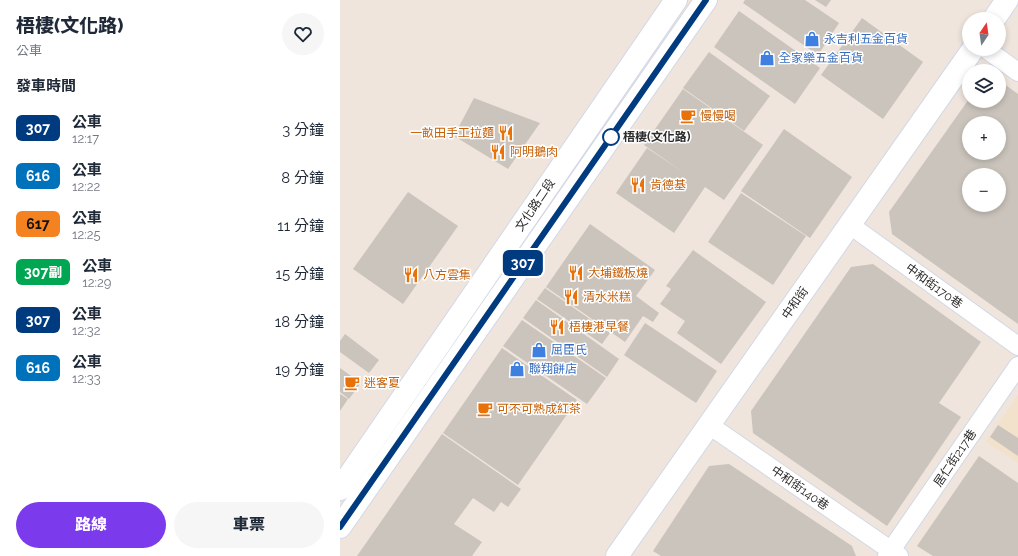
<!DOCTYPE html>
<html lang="zh-TW">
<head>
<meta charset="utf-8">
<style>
	body { margin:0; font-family:Raleway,"Noto Sans TC",sans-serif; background:#f6f6f7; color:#1f2937; height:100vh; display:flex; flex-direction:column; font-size:15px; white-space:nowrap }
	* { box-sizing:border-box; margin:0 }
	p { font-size:13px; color:#747a83 }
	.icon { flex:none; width:22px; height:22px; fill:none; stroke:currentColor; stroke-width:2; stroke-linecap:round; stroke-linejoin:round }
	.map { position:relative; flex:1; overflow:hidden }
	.drawer { display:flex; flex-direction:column; background:#fff; width:340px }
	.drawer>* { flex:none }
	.badge { padding:0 8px; border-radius:6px; font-size:14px; line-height:26px }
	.needle { width:26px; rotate:13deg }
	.tools { position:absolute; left:622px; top:12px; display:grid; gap:8px }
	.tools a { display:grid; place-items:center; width:44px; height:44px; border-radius:50%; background:#fff; box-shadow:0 2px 6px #0003; font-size:20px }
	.map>.badge { position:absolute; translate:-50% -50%; box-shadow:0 0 0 2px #fff }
	h2 { padding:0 16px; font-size:15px; line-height:36px }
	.round { display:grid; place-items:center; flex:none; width:42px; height:42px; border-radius:21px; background:#f6f6f7 }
	.headline { display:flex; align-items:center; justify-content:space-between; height:68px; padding:0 16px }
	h1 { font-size:19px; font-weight:800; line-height:30px }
	.cta { display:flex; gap:8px; margin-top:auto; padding:8px 16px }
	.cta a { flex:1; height:46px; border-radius:24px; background:#7c3aed; color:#fff; font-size:16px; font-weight:800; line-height:46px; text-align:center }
	.cta a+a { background:#f6f6f7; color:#1f2937 }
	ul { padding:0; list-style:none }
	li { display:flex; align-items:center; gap:12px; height:48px; padding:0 16px }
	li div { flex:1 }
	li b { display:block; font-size:15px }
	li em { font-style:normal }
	li .badge { min-width:44px; font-weight:700; text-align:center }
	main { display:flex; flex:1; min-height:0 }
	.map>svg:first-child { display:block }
	.education { fill:#f2e1cb }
	.building { fill:#cac4bc; fill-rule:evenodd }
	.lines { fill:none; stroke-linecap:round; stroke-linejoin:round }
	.street-casing { stroke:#d2d8e6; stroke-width:20 }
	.secondary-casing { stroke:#d2d8e6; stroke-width:24 }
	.street { stroke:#fff; stroke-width:18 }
	.secondary { stroke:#fff; stroke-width:22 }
	.line-casing { stroke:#fff; stroke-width:9 }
	.line { stroke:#003b80; stroke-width:6 }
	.stop-dot { fill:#fff; stroke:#003b80; stroke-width:2 }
	.labels { text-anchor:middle; stroke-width:3; stroke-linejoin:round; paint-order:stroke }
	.shop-label { font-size:12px; fill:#366cbe; stroke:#fff; text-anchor:start }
	.food-label { font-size:12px; fill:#c56008; stroke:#fff; text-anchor:start }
	.stop-label { font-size:12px; font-weight:bold; fill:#2c2c2c; stroke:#fff; text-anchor:start }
	.street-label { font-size:12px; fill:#2c2c2c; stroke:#fff }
</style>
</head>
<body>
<main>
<section class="drawer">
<div class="headline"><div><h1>梧棲(文化路)</h1><p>公車</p></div><a class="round"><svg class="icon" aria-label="heart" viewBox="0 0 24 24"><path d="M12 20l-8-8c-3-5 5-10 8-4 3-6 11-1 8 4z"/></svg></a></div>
<h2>發車時間</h2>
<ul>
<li><span class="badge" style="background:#003b80;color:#fff">307</span><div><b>公車</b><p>12:17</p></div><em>3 分鐘</em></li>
<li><span class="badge" style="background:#0072bc;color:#fff">616</span><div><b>公車</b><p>12:22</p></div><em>8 分鐘</em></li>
<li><span class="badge" style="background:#f58220;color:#111">617</span><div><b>公車</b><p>12:25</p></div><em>11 分鐘</em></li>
<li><span class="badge" style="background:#00a651;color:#fff">307副</span><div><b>公車</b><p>12:29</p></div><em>15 分鐘</em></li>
<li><span class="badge" style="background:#003b80;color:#fff">307</span><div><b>公車</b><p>12:32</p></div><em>18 分鐘</em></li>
<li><span class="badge" style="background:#0072bc;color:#fff">616</span><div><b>公車</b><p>12:33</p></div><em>19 分鐘</em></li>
</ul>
<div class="cta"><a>路線</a><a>車票</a></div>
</section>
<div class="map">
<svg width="678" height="556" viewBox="0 0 678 556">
	<rect width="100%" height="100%" fill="#efe5dd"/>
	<!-- education -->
	<polygon class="education" points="678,395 678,463 646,442"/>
	<!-- building -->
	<g class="building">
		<polygon points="405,0 465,0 499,23 478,55 403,3"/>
		<polygon points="475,0 491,0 486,7"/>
		<polygon points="399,11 480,68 455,104 374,47"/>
		<polygon points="522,18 583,62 543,119 481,75"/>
		<polygon points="369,52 430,96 404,131 343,88"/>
		<path d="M660 81 678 94V324L552 234 549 212 629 99V101H659V82ZM629 123H659V153H629ZM629 175H659V205H629Z"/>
		<polygon points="343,89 423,145 384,200 365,187 334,233 276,193 307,148 343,172 304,145"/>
		<polygon points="134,98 200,123 168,169 114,136"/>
		<polygon points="444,129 512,177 470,238 401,191"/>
		<polygon points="68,192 118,226 63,304 13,269"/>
		<polygon points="401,193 466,236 433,285 368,242"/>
		<polygon points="250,224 315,270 296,296 319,313 313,322 303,316 285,342 206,287 231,251 269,278 231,251"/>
		<polygon points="353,250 426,302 381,364 337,333 345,321 320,304 331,289 326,286"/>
		<polygon points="533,264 641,342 599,403 621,417 547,526 413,433 411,411 511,267"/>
		<polygon points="205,288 270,333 262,344 197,299"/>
		<polygon points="196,300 279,359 267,377 183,318"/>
		<polygon points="182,320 266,378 247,404 163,346"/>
		<polygon points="305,323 377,371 356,403 284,355"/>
		<polygon points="5,334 39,360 29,373 0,352 0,341"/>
		<polygon points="162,348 237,400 178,485 103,433"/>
		<polygon points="0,368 21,383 9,399 0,392"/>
		<polygon points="0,394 8,399 0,411"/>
		<polygon points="658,425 678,438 678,456 650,437"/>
		<polygon points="102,434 181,489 168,507 161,502 154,512 133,498 114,524 142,542 132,556 17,556"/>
		<polygon points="639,456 678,483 678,556 593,556 577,546"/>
		<polygon points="389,464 512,546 516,556 321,556 313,551 369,466"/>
	</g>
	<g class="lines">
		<!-- street casing -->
		<g class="street-casing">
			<g id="street">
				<polyline points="646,49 678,72"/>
				<polyline points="510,225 678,346"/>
				<polyline points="369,425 559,556"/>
				<polyline points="547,556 678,366"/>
			</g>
		</g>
		<!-- secondary casing -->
		<g class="secondary-casing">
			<g id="secondary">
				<polyline points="654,19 667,0"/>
				<polyline points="0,489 336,0"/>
				<polyline points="0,527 366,0"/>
				<polyline points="277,556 633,49"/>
			</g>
		</g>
		<!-- street -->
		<use href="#street" class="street"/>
		<!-- secondary -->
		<use href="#secondary" class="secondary"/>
	</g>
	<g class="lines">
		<!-- line casing -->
		<g class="line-casing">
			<polyline id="line" points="0,527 366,0"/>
		</g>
		<!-- line -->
		<use href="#line" class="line"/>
	</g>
	<!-- icons -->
	<defs>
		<g id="shop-bare" transform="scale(1.2)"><path d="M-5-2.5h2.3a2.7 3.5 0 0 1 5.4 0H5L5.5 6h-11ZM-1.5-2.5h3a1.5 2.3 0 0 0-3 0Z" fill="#3f7fe0" stroke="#fff" stroke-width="2.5" paint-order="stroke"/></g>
		<g id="cafe-bare" transform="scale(1.2)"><path d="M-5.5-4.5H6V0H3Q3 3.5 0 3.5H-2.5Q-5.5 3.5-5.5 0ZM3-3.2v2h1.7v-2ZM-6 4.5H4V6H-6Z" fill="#e8710a" stroke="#fff" stroke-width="2.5" paint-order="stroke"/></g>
		<g id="restaurant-bare" transform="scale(1.2)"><path d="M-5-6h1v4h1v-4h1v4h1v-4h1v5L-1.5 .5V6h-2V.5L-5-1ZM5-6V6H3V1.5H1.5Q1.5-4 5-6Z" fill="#e8710a" stroke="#fff" stroke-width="2.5" paint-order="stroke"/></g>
	</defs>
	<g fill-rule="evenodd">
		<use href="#shop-bare" x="472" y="39"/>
		<use href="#shop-bare" x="427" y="58"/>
		<use href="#cafe-bare" x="348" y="116"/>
		<use href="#restaurant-bare" x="166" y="133"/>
		<use href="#restaurant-bare" x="158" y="152"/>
		<use href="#restaurant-bare" x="298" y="185"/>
		<use href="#restaurant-bare" x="236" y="273"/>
		<use href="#restaurant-bare" x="71" y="275"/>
		<use href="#restaurant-bare" x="231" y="297"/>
		<use href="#restaurant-bare" x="217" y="327"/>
		<use href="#shop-bare" x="199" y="350"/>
		<use href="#shop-bare" x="177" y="369"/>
		<use href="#cafe-bare" x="12" y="383"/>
		<use href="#cafe-bare" x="145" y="409"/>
	</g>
	<!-- markers -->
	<circle class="stop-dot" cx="271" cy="137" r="8"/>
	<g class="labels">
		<!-- shop labels -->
		<g class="shop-label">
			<text x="484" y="43">永吉利五金百貨</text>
			<text x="439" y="62">全家樂五金百貨</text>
			<text x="211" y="354">屈臣氏</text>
			<text x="189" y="373">聯翔餅店</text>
		</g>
		<!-- food labels -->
		<g class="food-label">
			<text x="360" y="120">慢慢喝</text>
			<text x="154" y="137" text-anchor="end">一畝田手工拉麵</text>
			<text x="170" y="156">阿明鵝肉</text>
			<text x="310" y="189">肯德基</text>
			<text x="248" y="277">大埔鐵板燒</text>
			<text x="83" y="279">八方雲集</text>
			<text x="243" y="301">清水米糕</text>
			<text x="229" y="331">梧棲港早餐</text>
			<text x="24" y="387">迷客夏</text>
			<text x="157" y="413">可不可熟成紅茶</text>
		</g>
		<!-- stop labels -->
		<g class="stop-label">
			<text x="283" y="141">梧棲(文化路)</text>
		</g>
		<!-- street labels -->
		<g class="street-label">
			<text transform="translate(195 205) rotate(-56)" y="4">文化路二段</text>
			<text transform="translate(594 286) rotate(36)" y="4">中和街170巷</text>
			<text transform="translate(455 303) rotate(-55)" y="4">中和街</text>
			<text transform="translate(615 458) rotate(-56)" y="4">居仁街217巷</text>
			<text transform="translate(460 488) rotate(35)" y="4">中和街140巷</text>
		</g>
	</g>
</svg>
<div class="tools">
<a><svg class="needle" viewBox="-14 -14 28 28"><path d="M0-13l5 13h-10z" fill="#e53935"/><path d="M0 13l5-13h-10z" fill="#747a83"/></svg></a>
<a><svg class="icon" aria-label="layers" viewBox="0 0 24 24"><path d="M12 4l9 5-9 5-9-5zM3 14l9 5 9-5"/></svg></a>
<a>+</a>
<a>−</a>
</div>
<b class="badge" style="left:183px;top:263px;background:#003b80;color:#fff">307</b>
</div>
</main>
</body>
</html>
